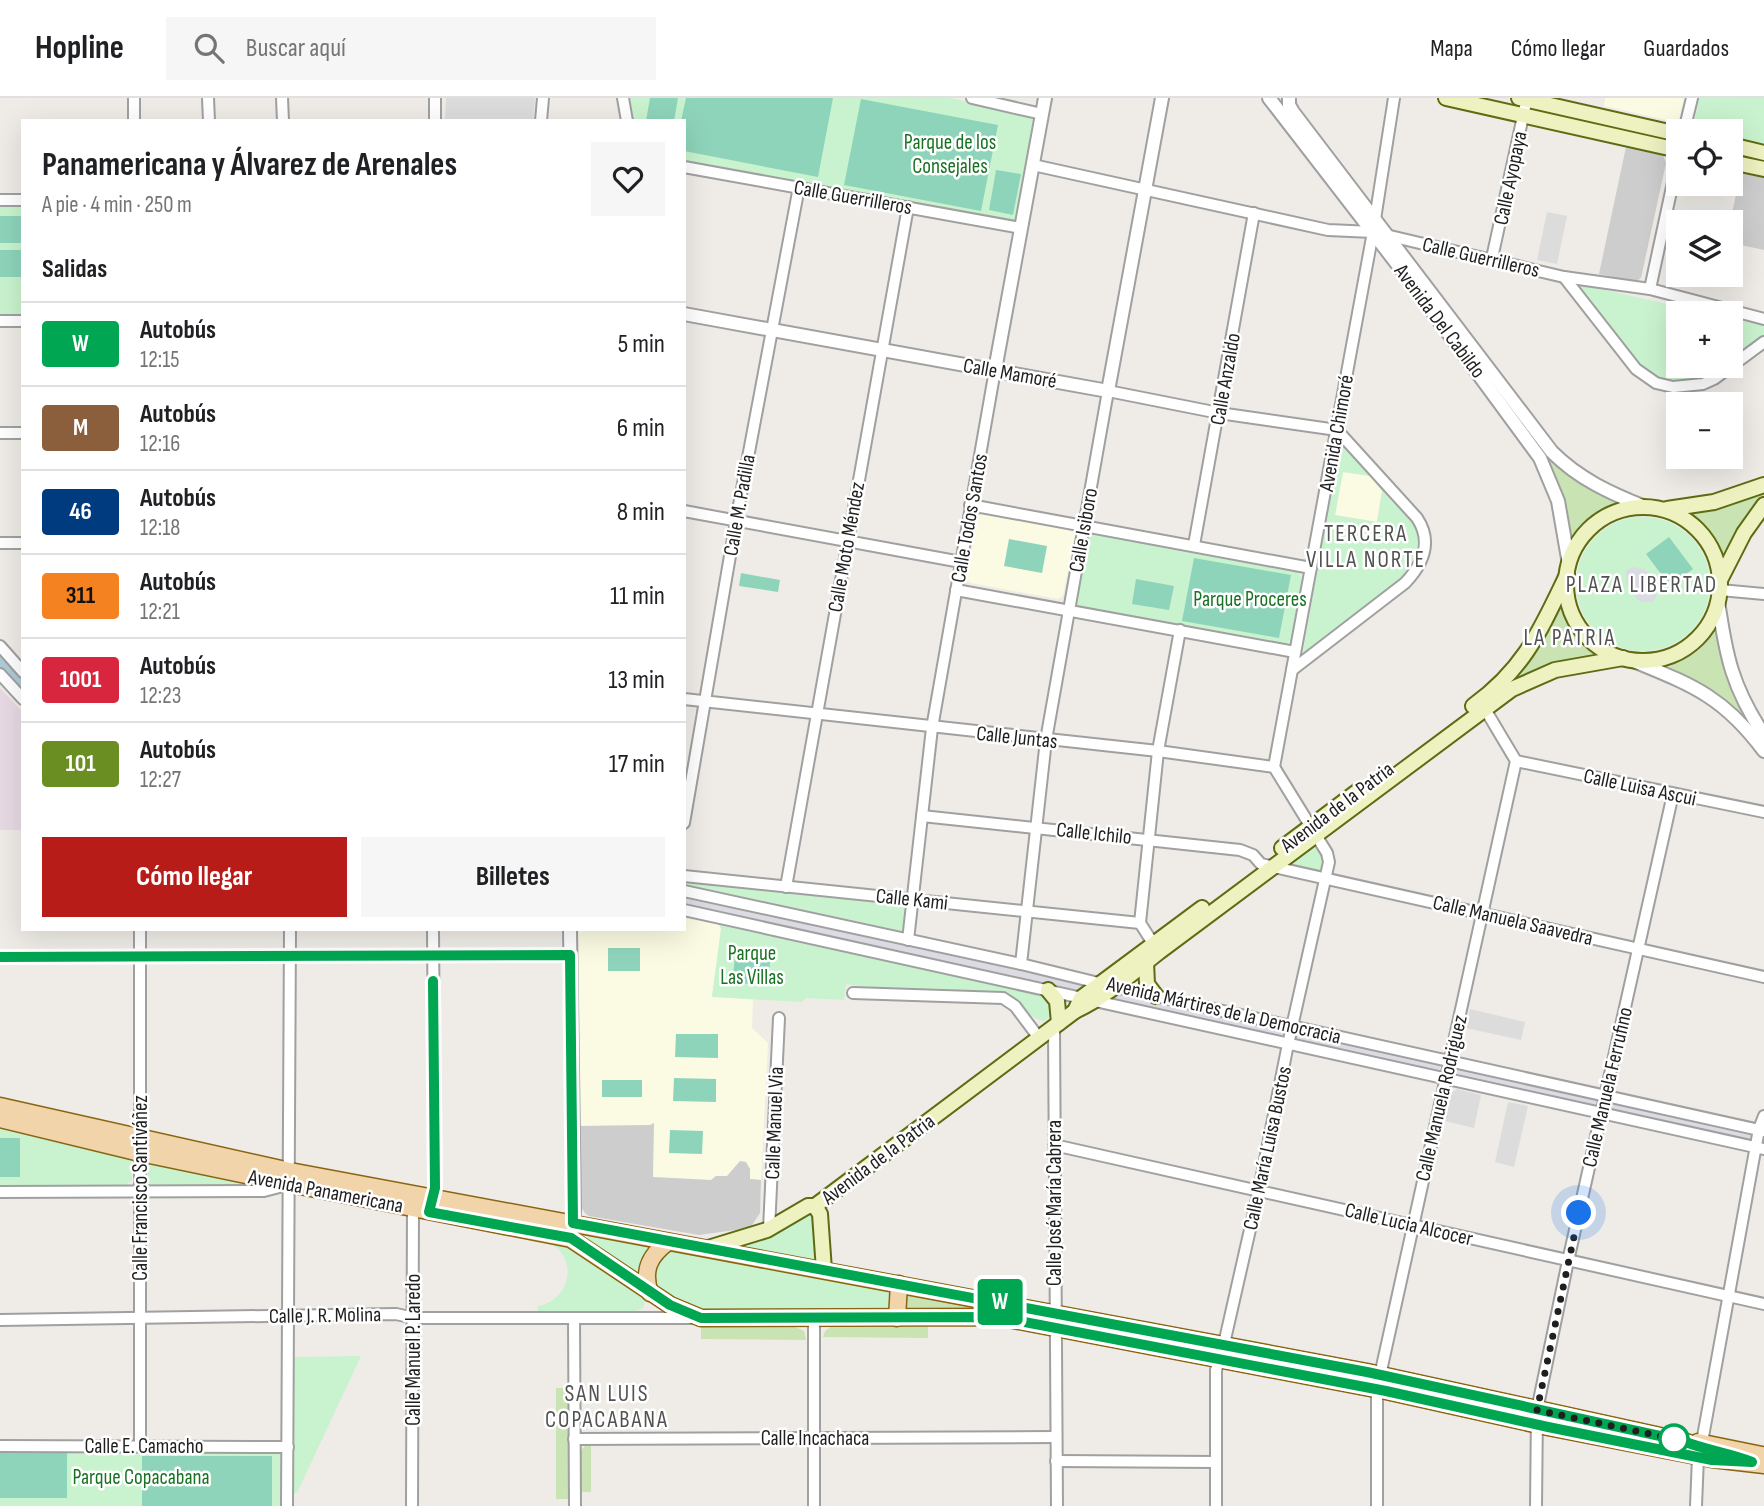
<!DOCTYPE html>
<html lang="es">
<head>
<meta charset="utf-8">
<style>
	body { margin:0; font-family:"Sofia Sans Condensed",sans-serif; background:#f6f6f6; color:#202124; height:100vh; display:flex; flex-direction:column; font-size:26px; white-space:nowrap }
	* { box-sizing:border-box; margin:0 }
	p { font-size:23px; color:#757577 }
	.icon { flex:none; width:38px; height:38px; fill:none; stroke:currentColor; stroke-width:2; stroke-linecap:round; stroke-linejoin:round }
	.map { position:relative; flex:1; overflow:hidden }
	.drawer { position:absolute; left:21px; top:21px; width:665px; height:812px; display:flex; flex-direction:column; background:#fff; border-radius:0px; box-shadow:0 7px 28px #0002 }
	.drawer>* { flex:none }
	.badge { padding:0 14px; border-radius:5px; font-size:24px; line-height:46px }
	.fabs { position:absolute; left:1666px; top:21px; display:grid; gap:14px }
	.fabs a { display:grid; place-items:center; width:77px; height:77px; border-radius:0px; background:#fff; box-shadow:0 7px 28px #0002; font-size:35px }
	.you { position:absolute; width:35px; height:35px; margin:-18px; border:5px solid #fff; border-radius:50%; background:#1a73e8; box-shadow:0 0 0 10px #1a73e833 }
	.map>.badge { position:absolute; translate:-50% -50%; box-shadow:0 0 0 4px #fff }
	h2 { padding:0 21px; font-size:26px; line-height:63px }
	.round { display:grid; place-items:center; flex:none; width:74px; height:74px; border-radius:0px; background:#f6f6f6 }
	.headline { display:flex; align-items:center; justify-content:space-between; height:119px; padding:0 21px }
	h1 { font-size:33px; font-weight:700; line-height:52px }
	.primary-button { display:flex; gap:14px; margin-top:auto; padding:14px 21px }
	.primary-button a { flex:1; height:80px; border-radius:0px; background:#b71c18; color:#fff; font-size:28px; font-weight:700; line-height:80px; text-align:center }
	.primary-button a+a { background:#f6f6f6; color:#202124 }
	ul { padding:0; list-style:none }
	li { display:flex; align-items:center; gap:21px; height:84px; padding:0 21px; border-top:2px solid #e0e0e0 }
	li div { flex:1 }
	li b { display:block; font-size:26px }
	li em { font-style:normal }
	li .badge { min-width:77px; font-weight:700; text-align:center }
	header { display:flex; align-items:center; gap:42px; box-sizing:border-box; height:98px; padding:0 35px; background:#fff; border-bottom:2px solid #e0e0e0 }
	header strong { font-size:33px }
	nav { display:flex; gap:38px; margin-inline-start:auto; font-size:24px }
	.search { width:490px; height:63px; background:#f6f6f6; display:flex; align-items:center; gap:18px; box-sizing:border-box; padding:0 24px; border-radius:0px; color:#757577; font-size:26px }
	.map>svg:first-child { display:block }
	.residential { fill:#dddcdc }
	.industrial { fill:#e7dae4 }
	.education { fill:#fbfbe3 }
	.religious { fill:#cdcdcd }
	.grass { fill:#c9e3b3 }
	.park { fill:#c9f3ce; fill-rule:evenodd }
	.pitch { fill:#8ed4bb }
	.plaza { fill:#dbdbe4 }
	.lines { fill:none; stroke-linecap:round; stroke-linejoin:round }
	.canal { stroke:#adccd7; stroke-width:10 }
	.minor-casing { stroke:#a0a0a0; stroke-width:14 }
	.tertiary-casing { stroke:#a0a0a0; stroke-width:16 }
	.secondary-casing { stroke:#5f6b12; stroke-width:18 }
	.primary-casing { stroke:#896512; stroke-width:19 }
	.minor { stroke:#fff; stroke-width:10 }
	.tertiary { stroke:#fff; stroke-width:12 }
	.secondary { stroke:#eef2c1; stroke-width:14 }
	.primary { stroke:#f1d4aa; stroke-width:16 }
	.line-casing { stroke:#fff; stroke-width:16 }
	.line { stroke:#00a651; stroke-width:10 }
	.walk { stroke:#1f1f1f; stroke-width:7; stroke-dasharray:0 12.6 }
	.stop-dot { fill:#fff; stroke:#00a651; stroke-width:3.5 }
	.labels { text-anchor:middle; stroke-width:5; stroke-linejoin:round; paint-order:stroke }
	.park-label { font-size:21px; fill:#197223; stroke:#fff }
	.street-label { font-size:21px; fill:#1f1f1f; stroke:#fff }
	.neighbourhood-label { font-size:23px; letter-spacing:2px; fill:#525252; stroke:#fff }
</style>
</head>
<body>
<header>
<strong>Hopline</strong>
<div class="search"><svg class="icon" aria-label="search" viewBox="0 0 24 24"><circle cx="10" cy="10" r="6"/><path d="M15 15l6 6"/></svg>Buscar aquí</div>
<nav><a>Mapa</a><a>Cómo llegar</a><a>Guardados</a></nav>
</header>
<div class="map">
<svg width="1764" height="1408" viewBox="0 0 1764 1408">
	<rect width="100%" height="100%" fill="#efece7"/>
	<!-- residential -->
	<g class="residential">
		<polygon points="446,0 535,0 533,23 445,23"/>
		<polygon points="1547,114 1567,118 1557,166 1537,162"/>
		<polygon points="1470,911 1525,924 1521,942 1466,930"/>
		<polygon points="1457,991 1481,997 1474,1030 1445,1023 1451,995"/>
		<polygon points="1508,1004 1528,1008 1514,1069 1495,1064"/>
	</g>
	<!-- industrial -->
	<polygon class="industrial" points="0,590 23,615 23,732 0,732"/>
	<!-- education -->
	<g class="education">
		<polygon points="1605,0 1684,0 1679,22 1676,24 1604,8"/>
		<polygon points="1343,374 1370,378 1382,393 1377,424 1335,417"/>
		<polygon points="983,415 1076,432 1063,498 1058,501 970,485 966,481 978,419"/>
		<polygon points="684,820 719,827 721,831 712,898 753,901 752,930 768,945 761,1082 750,1081 750,1071 727,1079 716,1078 711,1082 653,1079 650,1027 580,1028 578,831 684,831"/>
	</g>
	<!-- religious -->
	<g class="religious">
		<polygon points="1626,49 1663,57 1666,65 1641,180 1635,184 1599,176"/>
		<polygon points="1741,74 1764,79 1764,152 1731,145 1730,124"/>
		<polygon points="654,1025 653,1079 711,1082 716,1078 727,1078 740,1063 746,1064 750,1071 750,1081 761,1082 760,1115 750,1130 699,1137 589,1118 585,1115 581,1109 580,1028 650,1027"/>
	</g>
	<!-- grass -->
	<g class="grass">
		<path d="M1540 348C1564 372 1587 390 1618 404L1589 419 1569 442 1548 363Z"/>
		<polygon points="1764,393 1764,399 1756,408 1726,463 1711,434 1688,413 1720,409"/>
		<polygon points="1559,508 1574,536 1597,558 1549,568 1506,589 1543,544"/>
		<path d="M1717 529C1723 565 1731 596 1751 627 1726 601 1699 585 1667 570L1698 553Z"/>
		<polygon points="907,1193 1048,1219 905,1213"/>
		<polygon points="701,1225 789,1226 804,1233 806,1242 701,1241"/>
		<polygon points="837,1225 928,1225 928,1240 823,1239 825,1233"/>
		<rect x="556" y="1290" width="12" height="111"/>
		<path d="M591 1344V1394H579C579 1377 572 1352 591 1344Z"/>
	</g>
	<!-- park -->
	<g class="park">
		<polygon points="630,0 950,0 1028,17 1034,22 1035,27 1017,121 1009,124 684,64 684,23 633,23"/>
		<polygon points="1699,0 1764,0 1764,50 1731,43 1731,33 1698,33 1695,23"/>
		<rect x="0" y="108" width="23" height="110"/>
		<polygon points="1574,185 1707,215 1678,215 1678,268 1726,268 1703,282 1668,285 1645,275"/>
		<polygon points="1731,221 1764,228 1764,239 1731,264"/>
		<path d="M1343 346 1416 427 1418 433 1417 456 1409 473 1396 486 1306 555 1303 554 1339 349ZM1343 374 1370 378 1382 393 1377 424 1335 417Z"/>
		<circle cx="1643" cy="486" r="67"/>
		<polygon points="1091,434 1296,472 1301,479 1302,484 1293,540 1288,545 1280,546 1076,508 1087,436"/>
		<polygon points="1314,744 1323,758 1321,774 1286,766"/>
		<polygon points="684,782 900,805 908,814 905,836 684,789"/>
		<path d="M719 827H724L1045 897 1051 901 1052 916 1045 923C1028 922 1019 900 1003 895L892 893 846 886 844 902 806 900 802 904 712 899 721 831Z"/>
		<polygon points="0,1027 131,1060 132,1082 124,1088 0,1088"/>
		<polygon points="157,1063 257,1087 147,1087 146,1068 150,1064"/>
		<polygon points="808,1113 814,1116 816,1160 814,1162 750,1152 748,1150 749,1144"/>
		<polygon points="590,1137 648,1148 639,1177 587,1142"/>
		<path d="M554 1143 579 1153 643 1197 645 1203 643 1210 635 1213H538V1208C568 1203 579 1164 553 1147Z"/>
		<path d="M677 1152 886 1192 891 1198 890 1207 881 1214 696 1211C684 1207 671 1202 661 1193 644 1179 658 1154 677 1152Z"/>
		<polygon points="361,1258 297,1395 292,1395 292,1259"/>
		<polygon points="0,1351 280,1353 282,1408 0,1408"/>
	</g>
	<!-- pitch -->
	<g class="pitch">
		<polygon points="650,0 678,0 674,23 646,23"/>
		<polygon points="686,0 833,0 818,79 684,53 684,23 681,23"/>
		<polygon points="861,1 998,27 981,113 844,87"/>
		<polygon points="996,72 1021,76 1013,117 989,112"/>
		<rect x="0" y="118" width="23" height="27"/>
		<rect x="0" y="152" width="23" height="27"/>
		<polygon points="1669,439 1693,471 1670,488 1646,456"/>
		<polygon points="1009,441 1047,448 1042,475 1004,468"/>
		<polygon points="1194,460 1291,477 1279,540 1182,523"/>
		<polygon points="741,475 780,482 778,494 739,488"/>
		<polygon points="1136,481 1174,488 1169,512 1132,506"/>
		<rect x="608" y="850" width="32" height="23"/>
		<polygon points="735,860 770,864 768,888 732,884"/>
		<polygon points="676,936 718,936 718,960 675,959"/>
		<polygon points="674,980 716,981 716,1004 673,1003"/>
		<rect x="602" y="982" width="40" height="17"/>
		<polygon points="670,1032 703,1033 702,1056 669,1055"/>
		<rect x="0" y="1040" width="20" height="39"/>
		<rect x="0" y="1355" width="67" height="45"/>
		<rect x="142" y="1358" width="130" height="50"/>
	</g>
	<!-- plaza -->
	<g class="plaza">
		<polygon points="1633,469 1643,471 1653,478 1656,494 1656,500 1653,504 1643,504 1637,501 1627,487 1626,473"/>
		<polygon points="684,798 1091,888 1081,894 1077,893 684,806"/>
		<polygon points="1118,894 1286,931 1284,939 1109,901"/>
		<polygon points="1297,934 1441,966 1439,974 1295,942"/>
		<polygon points="1452,968 1597,1001 1596,1009 1450,977"/>
		<polygon points="1609,1003 1753,1035 1751,1043 1607,1012"/>
	</g>
	<g class="lines">
		<!-- canal -->
		<polyline class="canal" points="0,563 23,588"/>
		<!-- minor casing -->
		<g class="minor-casing">
			<g id="minor">
				<polyline points="134,0 134,23"/>
				<polyline points="208,0 209,23"/>
				<polyline points="282,0 283,23"/>
				<polyline points="435,0 435,23"/>
				<polyline points="623,0 627,23"/>
				<polyline points="972,0 1042,16"/>
				<polyline points="541,23 543,0"/>
				<polyline points="1684,33 1692,0"/>
				<polyline points="1033,67 1328,132 1373,134 1564,179 1650,191 1764,221"/>
				<polyline points="684,69 1021,130"/>
				<polyline points="0,102 23,102"/>
				<polyline points="1492,160 1527,0"/>
				<polyline points="1564,179 1636,271 1656,285 1673,289 1703,286 1714,281 1764,244"/>
				<polyline points="1650,191 1678,61"/>
				<polyline points="0,223 23,223"/>
				<polyline points="0,335 23,335"/>
				<polyline points="970,407 1311,470"/>
				<polyline points="684,413 961,464"/>
				<polyline points="0,445 23,445"/>
				<polyline points="1194,447 1254,115"/>
				<polyline points="956,492 1295,554"/>
				<polyline points="1720,492 1764,496"/>
				<polyline points="0,548 23,574"/>
				<path d="M1292 572 1405 485C1423 466 1433 444 1417 420L1337 332"/>
				<polyline points="0,576 23,601"/>
				<polyline points="684,601 1158,653 1274,669 1327,755 1329,764 1287,951 1259,1092 1224,1246 1216,1272 1216,1408"/>
				<polyline points="1516,663 1764,714"/>
				<polyline points="1274,669 1373,134 1394,0"/>
				<polyline points="922,718 1240,752 1253,757 1261,766 1764,879"/>
				<polyline points="684,725 736,423 799,89"/>
				<polyline points="684,778 1140,825"/>
				<polyline points="786,789 908,109"/>
				<polyline points="684,793 1021,866 1115,889 1764,1033"/>
				<polyline points="684,812 1764,1051"/>
				<polyline points="140,831 140,1348"/>
				<polyline points="908,842 932,630 995,272"/>
				<polyline points="1156,850 1140,825 1158,653 1180,532"/>
				<polyline points="0,859 570,857"/>
				<polyline points="1021,866 1046,642 1108,293 1219,315 1337,332"/>
				<polyline points="853,895 1003,900 1015,908 1039,940"/>
				<polyline points="1054,929 1057,1408"/>
				<polyline points="1054,1047 1764,1206"/>
				<polyline points="0,1094 264,1093 287,1087"/>
				<polyline points="431,1104 435,1090 433,831"/>
				<polyline points="769,1131 779,920"/>
				<polyline points="574,1220 575,1408"/>
				<polyline points="0,1222 396,1216 414,1220 693,1220"/>
				<polyline points="574,1341 1056,1339"/>
				<polyline points="1702,1344 1759,1031 1764,1018"/>
				<polyline points="0,1348 288,1349"/>
				<polyline points="1056,1363 1216,1364"/>
				<polyline points="287,1408 290,831"/>
				<polyline points="412,1408 413,1106"/>
				<polyline points="814,1408 814,1220"/>
				<polyline points="1377,1408 1377,1291 1516,663 1482,606"/>
				<polyline points="1536,1408 1537,1312 1568,1163 1673,696"/>
				<polyline points="1696,1408 1698,1359"/>
			</g>
		</g>
		<!-- tertiary casing -->
		<g class="tertiary-casing">
			<g id="tertiary">
				<polyline points="1269,0 1401,171 1540,360 1558,403 1569,466"/>
				<path d="M1289 0V7L1293 14 1552 354C1579 381 1610 395 1645 409"/>
				<polyline points="684,216 1108,293 1162,0"/>
				<polyline points="995,272 1045,0"/>
				<path d="M1718 503C1726 558 1732 589 1764 637"/>
				<path d="M1631 562C1692 587 1723 598 1764 653"/>
				<polyline points="570,831 574,1113 572,1133"/>
			</g>
		</g>
		<!-- secondary casing -->
		<g class="secondary-casing">
			<g id="secondary">
				<polyline points="1446,0 1678,52"/>
				<polyline points="1519,0 1678,36"/>
				<polyline points="1731,47 1764,55"/>
				<polyline points="1731,64 1764,71"/>
				<circle cx="1643" cy="486" r="77"/>
				<polyline points="1667,411 1714,404 1764,387"/>
				<polyline points="1720,482 1744,435 1764,407"/>
				<path d="M1473 608C1525 570 1540 533 1567 477"/>
				<polyline points="1282,750 1358,693"/>
				<polyline points="1146,864 1147,886 1156,898"/>
				<polyline points="1048,892 1057,903 1059,925"/>
				<polyline points="1075,913 1081,900 1202,810"/>
				<polyline points="815,1108 820,1116 824,1172"/>
				<path d="M708 1150 767 1132 808 1108H815L1075 913C1107 898 1131 876 1159 854L1512 591 1555 572 1623 560"/>
			</g>
		</g>
		<!-- primary casing -->
		<g class="primary-casing">
			<g id="primary">
				<polyline points="0,1008 290,1073 1367,1274 1683,1343 1709,1352"/>
				<polyline points="0,1021 140,1055 290,1086 571,1141 670,1207 701,1220 998,1219 1386,1293 1548,1329 1712,1361 1764,1367"/>
				<path d="M650 1195C642 1172 650 1157 668 1144"/>
				<polyline points="897,1220 899,1186"/>
				<polyline points="1698,1344 1762,1357"/>
			</g>
		</g>
		<!-- minor -->
		<use href="#minor" class="minor"/>
		<!-- tertiary -->
		<use href="#tertiary" class="tertiary"/>
		<!-- secondary -->
		<use href="#secondary" class="secondary"/>
		<!-- primary -->
		<use href="#primary" class="primary"/>
	</g>
	<g class="lines">
		<!-- line casing -->
		<g class="line-casing">
			<path id="line" d="M0 859 570 857 573 1125 1367 1274 1683 1343C1705 1352 1729 1355 1752 1364L1712 1362 1548 1329 1386 1293 998 1219 701 1220 670 1207 571 1140 429 1114 435 1090 433 883"/>
		</g>
		<!-- line -->
		<use href="#line" class="line"/>
		<!-- walk -->
		<polyline class="walk" points="1579,1115 1537,1312 1683,1343 1674,1341"/>
	</g>
	<!-- markers -->
	<circle class="stop-dot" cx="1674" cy="1341" r="14"/>
	<g class="labels">
		<!-- park labels -->
		<g class="park-label">
			<text x="950" y="51">Parque de los<tspan x="950" dy="24">Consejales</tspan></text>
			<text x="1250" y="508">Parque Proceres</text>
			<text x="752" y="862">Parque<tspan x="752" dy="24">Las Villas</tspan></text>
			<text x="141" y="1386">Parque Copacabana</text>
		</g>
		<!-- street labels -->
		<g class="street-label">
			<text transform="translate(1510 80) rotate(-78)" y="7">Calle Ayopaya</text>
			<text transform="translate(853 99) rotate(10)" y="7">Calle Guerrilleros</text>
			<text transform="translate(1481 159) rotate(13)" y="7">Calle Guerrilleros</text>
			<text transform="translate(1440 223) rotate(53)" y="7">Avenida Del Cabildo</text>
			<text transform="translate(1010 275) rotate(10)" y="7">Calle Mamoré</text>
			<text transform="translate(1225 281) rotate(-80)" y="7">Calle Anzaldo</text>
			<text transform="translate(1336 335) rotate(-80)" y="7">Avenida Chimoré</text>
			<text transform="translate(739 407) rotate(-80)" y="7">Calle M. Padilla</text>
			<text transform="translate(969 420) rotate(-80)" y="7">Calle Todos Santos</text>
			<text transform="translate(1083 432) rotate(-80)" y="7">Calle Isiboro</text>
			<text transform="translate(846 449) rotate(-80)" y="7">Calle Moto Méndez</text>
			<text transform="translate(1017 639) rotate(6)" y="7">Calle Juntas</text>
			<text transform="translate(1640 689) rotate(12)" y="7">Calle Luisa Ascui</text>
			<text transform="translate(1337 709) rotate(-37)" y="7">Avenida de la Patria</text>
			<text transform="translate(1094 735) rotate(6)" y="7">Calle Ichilo</text>
			<text transform="translate(912 801) rotate(6)" y="7">Calle Kami</text>
			<text transform="translate(1513 822) rotate(13)" y="7">Calle Manuela Saavedra</text>
			<text transform="translate(1224 912) rotate(13)" y="7">Avenida Mártires de la Democracia</text>
			<text transform="translate(1607 989) rotate(-77)" y="7">Calle Manuela Ferrufino</text>
			<text transform="translate(1441 1000) rotate(-77)" y="7">Calle Manuela Rodriguez</text>
			<text transform="translate(774 1025) rotate(-88)" y="7">Calle Manuel Via</text>
			<text transform="translate(1267 1050) rotate(-78)" y="7">Calle María Luisa Bustos</text>
			<text transform="translate(878 1061) rotate(-37)" y="7">Avenida de la Patria</text>
			<text transform="translate(140 1090) rotate(-90)" y="7">Calle Francisco Santiváñez</text>
			<text transform="translate(326 1093) rotate(11)" y="7">Avenida Panamericana</text>
			<text transform="translate(1054 1105) rotate(-90)" y="7">Calle José María Cabrera</text>
			<text transform="translate(1409 1126) rotate(13)" y="7">Calle Lucia Alcocer</text>
			<text transform="translate(325 1217) rotate(-1)" y="7">Calle J. R. Molina</text>
			<text transform="translate(413 1252) rotate(-90)" y="7">Calle Manuel P. Laredo</text>
			<text x="815" y="1347">Calle Incachaca</text>
			<text x="144" y="1355">Calle E. Camacho</text>
		</g>
		<!-- neighbourhood labels -->
		<g class="neighbourhood-label">
			<text x="1366" y="443">TERCERA<tspan x="1366" dy="26">VILLA NORTE</tspan></text>
			<text x="1642" y="494">PLAZA LIBERTAD</text>
			<text x="1570" y="547">LA PATRIA</text>
			<text x="607" y="1303">SAN LUIS<tspan x="607" dy="26">COPACABANA</tspan></text>
		</g>
	</g>
</svg>
<div class="fabs">
<a><svg class="icon" aria-label="locate" viewBox="0 0 24 24"><circle cx="12" cy="12" r="6"/><path d="M12 2v4M12 18v4M2 12h4M18 12h4"/></svg></a>
<a><svg class="icon" aria-label="layers" viewBox="0 0 24 24"><path d="M12 4l9 5-9 5-9-5zM3 14l9 5 9-5"/></svg></a>
<a>+</a>
<a>−</a>
</div>
<div class="you" style="left:1579px;top:1115px"></div>
<b class="badge" style="left:1000px;top:1204px;background:#00a651;color:#fff">W</b>
<section class="drawer">
<div class="headline"><div><h1>Panamericana y Álvarez de Arenales</h1><p>A pie · 4 min · 250 m</p></div><a class="round"><svg class="icon" aria-label="heart" viewBox="0 0 24 24"><path d="M12 20l-8-8c-3-5 5-10 8-4 3-6 11-1 8 4z"/></svg></a></div>
<h2>Salidas</h2>
<ul>
<li><span class="badge" style="background:#00a651;color:#fff">W</span><div><b>Autobús</b><p>12:15</p></div><em>5 min</em></li>
<li><span class="badge" style="background:#8b5e3c;color:#fff">M</span><div><b>Autobús</b><p>12:16</p></div><em>6 min</em></li>
<li><span class="badge" style="background:#003b80;color:#fff">46</span><div><b>Autobús</b><p>12:18</p></div><em>8 min</em></li>
<li><span class="badge" style="background:#f58220;color:#111">311</span><div><b>Autobús</b><p>12:21</p></div><em>11 min</em></li>
<li><span class="badge" style="background:#d7263d;color:#fff">1001</span><div><b>Autobús</b><p>12:23</p></div><em>13 min</em></li>
<li><span class="badge" style="background:#6b8e23;color:#fff">101</span><div><b>Autobús</b><p>12:27</p></div><em>17 min</em></li>
</ul>
<div class="primary-button"><a>Cómo llegar</a><a>Billetes</a></div>
</section>
</div>
</body>
</html>
